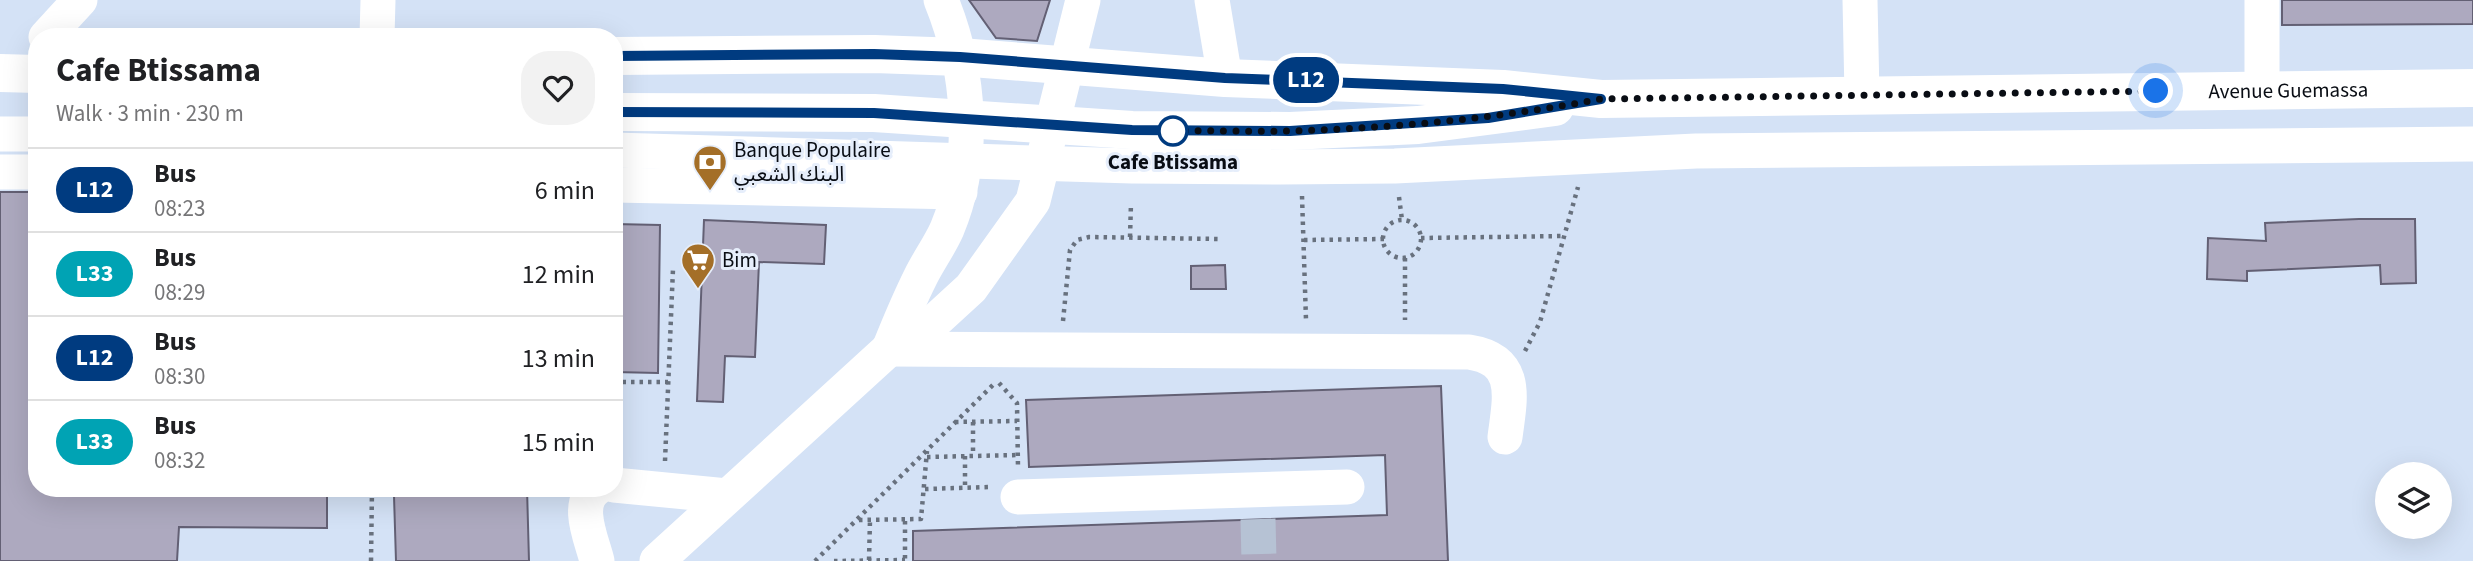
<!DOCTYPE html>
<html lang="en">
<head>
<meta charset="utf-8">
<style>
	body { margin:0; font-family:"Source Sans 3","Noto Sans Arabic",sans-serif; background:#f2f2f2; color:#202124; height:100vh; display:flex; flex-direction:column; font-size:26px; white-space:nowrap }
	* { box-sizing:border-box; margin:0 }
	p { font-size:23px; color:#757577 }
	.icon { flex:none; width:38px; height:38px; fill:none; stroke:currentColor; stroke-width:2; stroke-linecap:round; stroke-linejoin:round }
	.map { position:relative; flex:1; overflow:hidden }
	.drawer { position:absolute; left:28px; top:28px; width:595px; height:469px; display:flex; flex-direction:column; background:#fff; border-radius:28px; box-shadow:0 7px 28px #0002 }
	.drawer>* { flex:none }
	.badge { padding:0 14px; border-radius:23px; font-size:24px; line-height:46px }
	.fabs { position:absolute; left:2375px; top:462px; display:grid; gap:14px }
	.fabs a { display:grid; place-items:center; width:77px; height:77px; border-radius:50%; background:#fff; box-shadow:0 7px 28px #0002; font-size:35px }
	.you { position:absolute; width:35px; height:35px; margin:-18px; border:5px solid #fff; border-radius:50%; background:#1a73e8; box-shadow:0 0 0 10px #1a73e833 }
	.map>.badge { position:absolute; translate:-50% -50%; box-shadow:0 0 0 4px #fff }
	.round { display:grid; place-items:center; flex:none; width:74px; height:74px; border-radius:28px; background:#f2f2f2 }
	.head { display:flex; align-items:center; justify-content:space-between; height:119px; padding:0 28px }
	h1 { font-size:33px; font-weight:700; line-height:52px }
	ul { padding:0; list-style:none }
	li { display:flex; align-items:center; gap:21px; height:84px; padding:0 28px; border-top:2px solid #e0e0e0 }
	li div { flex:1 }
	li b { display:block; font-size:26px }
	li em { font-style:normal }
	li .badge { min-width:77px; font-weight:700; text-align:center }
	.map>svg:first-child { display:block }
	.building { fill:#ada9bf; stroke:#636074; stroke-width:2 }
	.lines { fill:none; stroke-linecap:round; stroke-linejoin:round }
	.minor-tunnel { stroke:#b6c2d4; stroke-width:35; stroke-dasharray:35 18; stroke-linecap:butt }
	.path { stroke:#68717e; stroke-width:4.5; stroke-dasharray:3.5 5; stroke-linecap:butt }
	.minor { stroke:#fff; stroke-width:35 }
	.major { stroke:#fff; stroke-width:38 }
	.line-casing { stroke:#fff; stroke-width:16 }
	.line { stroke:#003b80; stroke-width:10 }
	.walk { stroke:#090d14; stroke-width:7; stroke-dasharray:0 12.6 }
	.stop-dot { fill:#fff; stroke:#003b80; stroke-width:3.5 }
	.labels { text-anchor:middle; stroke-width:6; stroke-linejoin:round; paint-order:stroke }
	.street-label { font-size:21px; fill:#090d14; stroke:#e6eefb }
	.poi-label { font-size:21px; fill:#090d14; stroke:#e6eefb; text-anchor:start }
	.stop-label { font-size:21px; font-weight:bold; fill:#090d14; stroke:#e6eefb }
</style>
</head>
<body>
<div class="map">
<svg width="2473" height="561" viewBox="0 0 2473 561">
	<rect width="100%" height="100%" fill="#d4e2f6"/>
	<!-- building -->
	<g class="building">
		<polygon points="969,0 1050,0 1037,41 996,38"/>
		<polygon points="2282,0 2473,0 2473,24 2282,25"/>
		<polygon points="0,192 37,192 37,488 327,488 327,528 179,527 177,561 0,561"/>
		<polygon points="2359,219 2415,219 2416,283 2381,284 2380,265 2247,271 2247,281 2207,279 2208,238 2266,241 2265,223"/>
		<polygon points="704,220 826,225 824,264 759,262 755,357 725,356 723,402 697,401"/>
		<polygon points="614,224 660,225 658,373 614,372"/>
		<polygon points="1225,265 1226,289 1191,289 1191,266"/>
		<polygon points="1441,386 1448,561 913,561 913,531 1387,515 1385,455 1029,467 1026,400"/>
		<polygon points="473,488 527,488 529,561 396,561 394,496 473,494"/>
	</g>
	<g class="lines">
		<!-- minor-tunnel -->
		<polyline class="minor-tunnel" points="1258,519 1259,561"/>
		<!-- path -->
		<g class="path">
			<polyline points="1302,196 1306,320"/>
			<polyline points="1399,197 1402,220"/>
			<circle cx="1402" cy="239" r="19"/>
			<polyline points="1130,237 1131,203"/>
			<polyline points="1421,238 1564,236"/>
			<polyline points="1304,240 1384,239"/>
			<polyline points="1405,258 1405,320"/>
			<polyline points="1063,321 1070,250 1077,240 1089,237 1220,239"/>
			<polyline points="1525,351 1540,322 1578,187"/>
			<polyline points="614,382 668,382"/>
			<polyline points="999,383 1017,403 1018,468"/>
			<polyline points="955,422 1017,421"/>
			<polyline points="973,422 973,456"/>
			<polyline points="965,456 965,488"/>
			<polyline points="927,457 1018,455"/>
			<polyline points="665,461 673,269"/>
			<polyline points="925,489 990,487"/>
			<polyline points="859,520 921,519 927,451"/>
			<polyline points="905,521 905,561"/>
			<polyline points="869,560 870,520"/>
			<polyline points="371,561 372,488"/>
			<polyline points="815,561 996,382"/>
			<polyline points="834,561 905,560"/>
		</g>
		<!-- minor -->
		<g class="minor">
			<polyline points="1212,0 1225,78"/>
			<polyline points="1860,0 1862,95"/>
			<polyline points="2262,0 2262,89"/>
			<polyline points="46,37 80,0"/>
			<polyline points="377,37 378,0"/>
			<polyline points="0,134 37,134"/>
			<polyline points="614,150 1132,166 1281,167 1395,166 1696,151 2473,144"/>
			<polyline points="0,172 37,172"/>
			<polyline points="614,185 960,192"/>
			<path d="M889 349 1469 352C1520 360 1510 398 1505 437"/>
			<path d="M889 349C899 324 909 300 921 276 929 260 940 245 947 229 977 158 970 71 941 0"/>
			<polyline points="614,485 727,496"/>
			<path d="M597 488C574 503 592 540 597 561"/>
			<polyline points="1018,497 1347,487"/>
			<polyline points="657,561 889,349 935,321 971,288 1033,201 1083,0"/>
		</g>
		<!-- major -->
		<g class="major">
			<path id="s1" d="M614 56 874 54 960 57 1225 78 1503 89 1601 99 2473 88"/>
			<polyline points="0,73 37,74"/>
			<polyline points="614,112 874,113 1132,130 1290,131 1418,125 1555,107"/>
		</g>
	</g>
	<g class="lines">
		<!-- line casing -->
		<g class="line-casing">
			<polyline id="line" points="614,56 874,54 960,57 1225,78 1503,89 1601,99 1488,118 1290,131 1132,130 874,113 614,112"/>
		</g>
		<!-- line -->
		<use href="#line" class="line"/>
		<!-- walk -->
		<path class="walk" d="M1173 131C1212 130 1252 132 1291 131 1396 128 1499 118 1601 99L2156 91"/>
	</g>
	<!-- icons -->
	<defs>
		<g id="bank-pin" transform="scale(1.75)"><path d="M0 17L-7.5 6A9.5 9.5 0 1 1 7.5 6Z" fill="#a46f28" stroke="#e6eefb"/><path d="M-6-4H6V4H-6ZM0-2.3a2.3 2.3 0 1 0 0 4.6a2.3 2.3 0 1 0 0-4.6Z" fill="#fff"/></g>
		<g id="supermarket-pin" transform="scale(1.75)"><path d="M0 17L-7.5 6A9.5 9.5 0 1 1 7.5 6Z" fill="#a46f28" stroke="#e6eefb"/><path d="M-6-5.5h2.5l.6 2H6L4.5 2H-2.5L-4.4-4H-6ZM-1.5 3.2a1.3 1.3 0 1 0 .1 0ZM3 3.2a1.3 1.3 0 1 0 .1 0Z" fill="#fff"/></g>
	</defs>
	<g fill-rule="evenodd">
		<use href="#bank-pin" x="710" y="162"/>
		<use href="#supermarket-pin" x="698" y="260"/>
	</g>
	<!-- markers -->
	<circle class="stop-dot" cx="1173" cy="131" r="14"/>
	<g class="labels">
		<!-- street labels -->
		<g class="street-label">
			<text dy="7" stroke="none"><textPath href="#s1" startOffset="1676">Avenue Guemassa</textPath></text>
		</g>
		<!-- poi labels -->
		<g class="poi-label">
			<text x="734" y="157">Banque Populaire<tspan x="734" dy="24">البنك الشعبي</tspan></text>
			<text x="722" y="267">Bim</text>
		</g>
		<!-- stop labels -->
		<g class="stop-label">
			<text x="1173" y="169">Cafe Btissama</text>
		</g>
	</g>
</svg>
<div class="fabs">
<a><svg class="icon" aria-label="layers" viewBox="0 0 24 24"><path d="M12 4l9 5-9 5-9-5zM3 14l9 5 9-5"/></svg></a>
</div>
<div class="you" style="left:2156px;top:91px"></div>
<b class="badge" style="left:1306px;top:80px;background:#003b80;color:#fff">L12</b>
<section class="drawer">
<div class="head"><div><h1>Cafe Btissama</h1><p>Walk · 3 min · 230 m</p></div><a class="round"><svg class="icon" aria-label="heart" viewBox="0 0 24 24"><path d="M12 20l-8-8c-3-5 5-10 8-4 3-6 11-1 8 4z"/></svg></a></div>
<ul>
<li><span class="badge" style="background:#003b80;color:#fff">L12</span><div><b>Bus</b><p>08:23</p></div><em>6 min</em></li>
<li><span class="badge" style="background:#00a3b4;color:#fff">L33</span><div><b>Bus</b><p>08:29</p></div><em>12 min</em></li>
<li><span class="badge" style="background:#003b80;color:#fff">L12</span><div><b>Bus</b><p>08:30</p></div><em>13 min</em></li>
<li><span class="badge" style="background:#00a3b4;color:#fff">L33</span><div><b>Bus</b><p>08:32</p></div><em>15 min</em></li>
</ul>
</section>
</div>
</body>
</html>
